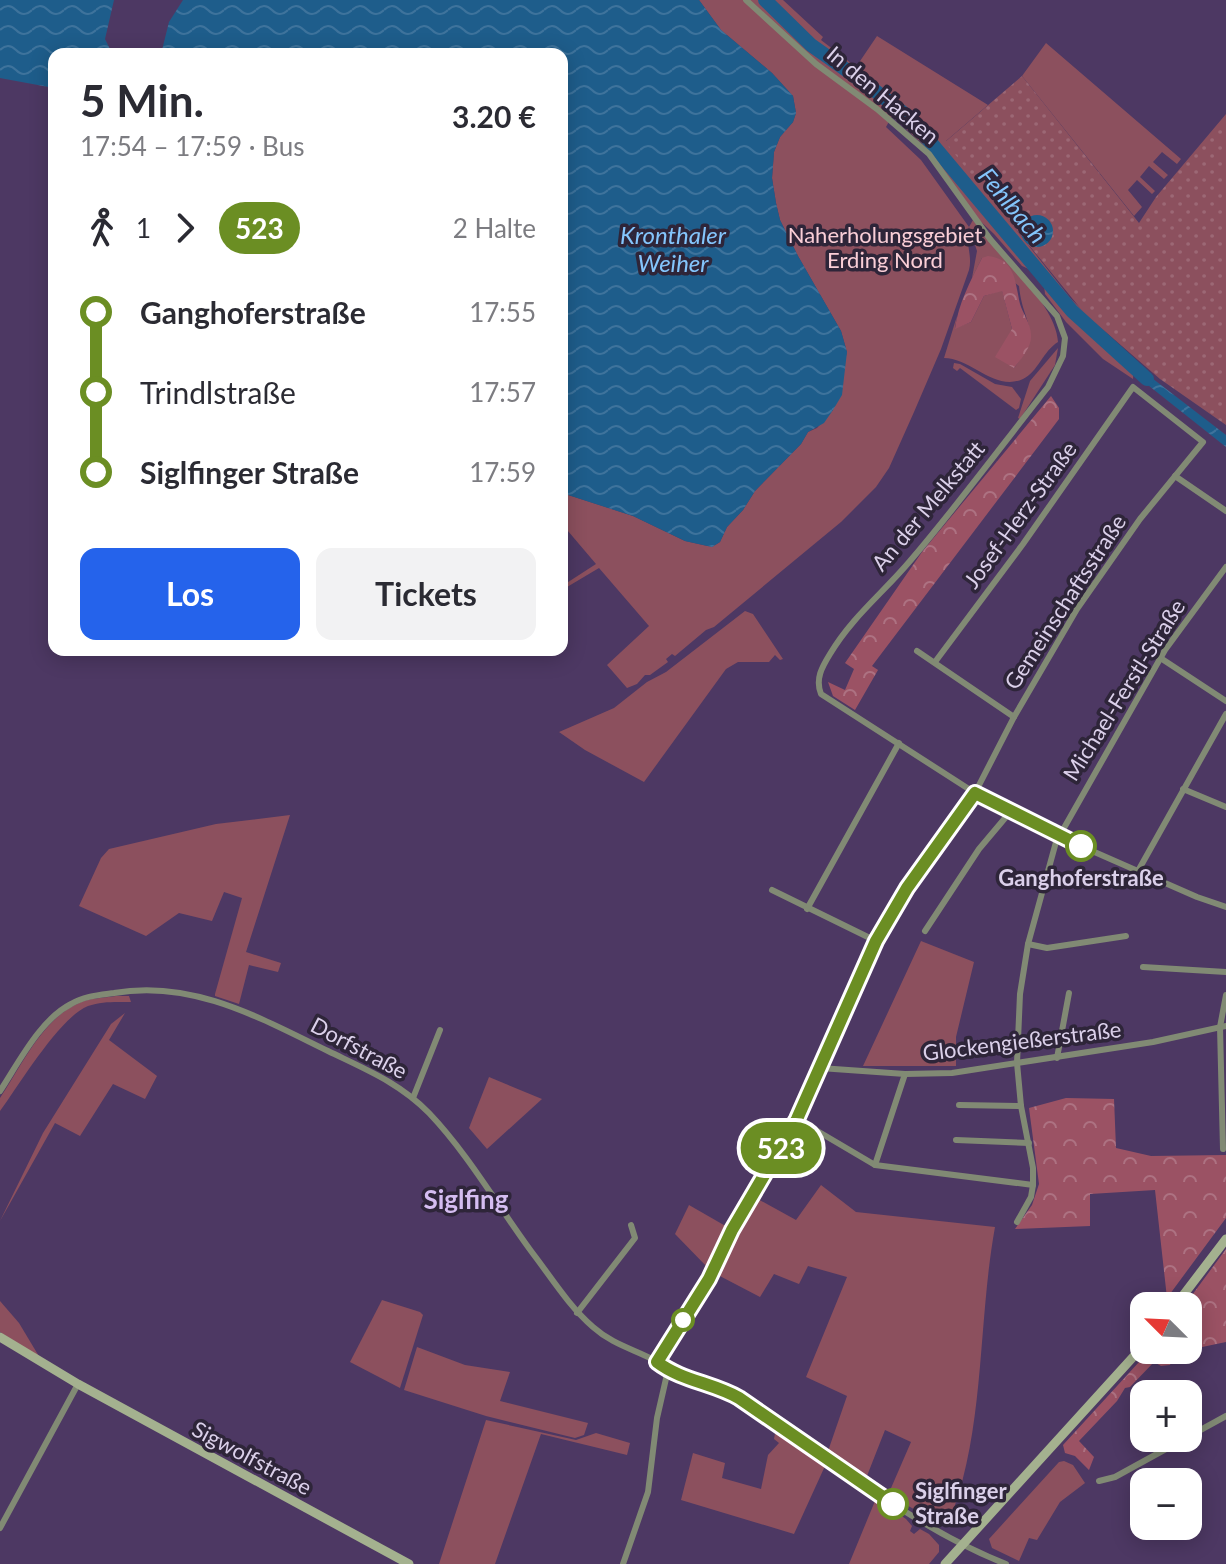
<!DOCTYPE html>
<html lang="de">
<head>
<meta charset="utf-8">
<style>
	body { margin:0; font-family:Lato,sans-serif; background:#f2f2f3; color:#2b2b33; height:100vh; display:flex; flex-direction:column; font-size:30px; white-space:nowrap }
	* { box-sizing:border-box; margin:0 }
	p { font-size:26px; color:#7c7c81 }
	.icon { flex:none; width:44px; height:44px; fill:none; stroke:currentColor; stroke-width:2; stroke-linecap:round; stroke-linejoin:round }
	.map { position:relative; flex:1; overflow:hidden }
	.sheet { position:absolute; left:48px; top:48px; width:520px; height:608px; display:flex; flex-direction:column; background:#fff; border-radius:16px; box-shadow:0 4px 20px #0003 }
	.sheet>* { flex:none }
	.badge { padding:0 16px; border-radius:26px; font-size:28px; line-height:52px }
	.needle { width:52px; rotate:294deg }
	.controls { position:absolute; left:1130px; top:1292px; display:grid; gap:16px }
	.controls a { display:grid; place-items:center; width:72px; height:72px; border-radius:16px; background:#fff; box-shadow:0 4px 20px #0003; font-size:40px }
	.map>.badge { position:absolute; translate:-50% -50%; box-shadow:0 0 0 4px #fff }
	.legs { display:flex; align-items:center; gap:12px; height:88px; padding:0 32px; font-size:26px }
	.legs p { margin-inline-start:auto }
	.overview { display:flex; align-items:center; justify-content:space-between; height:136px; padding:0 32px }
	h1 { font-size:44px; font-weight:700; line-height:60px }
	.cta { display:flex; gap:16px; margin-top:auto; padding:16px 32px }
	.cta a { flex:1; height:92px; border-radius:16px; background:#2563eb; color:#fff; font-size:32px; font-weight:700; line-height:92px; text-align:center }
	.cta a+a { background:#f2f2f3; color:#2b2b33 }
	ul { padding:0 32px; list-style:none }
	li { display:flex; align-items:center; gap:28px; height:80px; font-size:30px }
	li i { display:grid; place-items:center; width:12px; height:100%; margin:0 10px; background:currentColor }
	li i::after { content:''; width:20px; height:20px; margin:-10px; border:6px solid; border-radius:50%; background:#fff }
	li p { margin-inline-start:auto }
	li:first-child i { background:linear-gradient(#0000 50%,currentColor 0) }
	li:last-child i { background:linear-gradient(currentColor 50%,#0000 0) }
	.map>svg:first-child { display:block }
	.green { fill:#8c505e }
	.forest { fill:url(#forest-crowns) }
	.garden { fill:url(#garden-dots) }
	.water { fill:url(#water-waves) }
	.lines { fill:none; stroke-linecap:round; stroke-linejoin:round }
	.river { stroke:#1e5d8b; stroke-width:14 }
	.street { stroke:#818a74; stroke-width:6 }
	.secondary { stroke:#a4b18f; stroke-width:9 }
	.line-1-casing { stroke:#fff; stroke-width:18 }
	.line-1 { stroke:#6b8e23; stroke-width:12 }
	.stop-1-dot { fill:#fff; stroke:#6b8e23; stroke-width:4 }
	.labels { text-anchor:middle; stroke-width:7; stroke-linejoin:round; paint-order:stroke }
	.street-label { font-size:22px; fill:#dbd0ea; stroke:#2e2539 }
	.park-label { font-size:22px; fill:#faced7; stroke:#2e2539 }
	.stop-label { font-size:22px; font-weight:bold; fill:#dbd0ea; stroke:#2e2539 }
	.water-label { font-size:24px; font-style:italic; fill:#84c5fc; stroke:#2e2539 }
	.quarter-label { font-size:26px; font-weight:bold; fill:#d5bdf1; stroke:#2e2539 }
</style>
</head>
<body>
<div class="map">
<svg width="1226" height="1564" viewBox="0 0 1226 1564">
	<defs>
		<pattern id="forest-crowns" width="20" height="18" patternUnits="userSpaceOnUse" patternTransform="scale(2)"><rect width="20" height="18" fill="#9b5264"/><path d="M2 6a3 3 0 1 1 6 0M12 15a3 3 0 1 1 6 0" fill="none" stroke="#ad7282"/></pattern>
		<pattern id="garden-dots" width="8" height="8" patternUnits="userSpaceOnUse" patternTransform="scale(2)"><rect width="8" height="8" fill="#8c505e"/><path d="M2 2h.1M6 6h.1" fill="none" stroke="#9c6875" stroke-width="1.8" stroke-linecap="round"/></pattern>
		<pattern id="water-waves" width="16" height="10" patternUnits="userSpaceOnUse" patternTransform="scale(2)"><rect width="16" height="10" fill="#1e5d8b"/><path d="M0 5q4-4 8 0t8 0" fill="none" stroke="#3e739c"/></pattern>
	</defs>
	<rect width="100%" height="100%" fill="#4d3863"/>
	<!-- green -->
	<g class="green">
		<path d="M699 0H783L823 37 821 40 856 67 877 36 988 105 946 141 1071 299 1130 356 1134 363 1133 379 1103 359 1066 322 1045 294 1044 284 1033 271 1022 266 994 234 976 217 930 151 892 116 886 127 921 160 969 227 973 220C997 253 1056 303 1058 342 1043 351 1038 372 1023 379 995 392 971 358 944 358L957 316 955 328 971 322 984 296 1002 290 1012 329 1014 368C1044 329 1023 327 1019 286L982 258 972 278 977 251 969 227C964 240 973 255 969 270L941 349 914 412 889 468 876 487 841 522 714 627 706 630 675 656 672 654 666 659 668 662 650 675H645L637 684 627 688 607 665 649 626 599 568 562 590V586L596 564 562 524V493L633 516 685 541 712 547 720 542 727 527 743 510 755 491 801 444 808 432 817 428 833 410 847 352 841 331 798 256 780 220 776 203 772 178 774 152 780 137 793 122 796 113 793 96 772 73 721 30Z"/>
		<polygon points="1046,43 1181,159 1177,164 1162,152 1153,162 1168,175 1164,179 1149,166 1140,177 1155,191 1152,194 1137,180 1128,190 1142,207 1134,216 1022,76"/>
		<polygon points="1058,348 1055,365 1020,419 1018,418 1030,381"/>
		<polygon points="954,363 960,364 995,384 1012,387 1021,399 1019,408 1016,410 960,368 957,371 953,368"/>
		<polygon points="745,611 753,614 783,659 780,660 775,655 769,662 738,662 726,669 644,782 585,750 559,732 614,708 647,682 666,672"/>
		<polygon points="290,815 246,952 281,963 278,972 249,965 239,1004 215,996 215,994 242,898 224,892 212,921 179,913 146,936 79,906 101,858 109,849 216,824"/>
		<polygon points="921,941 974,962 956,1037 956,1066 863,1066"/>
		<path d="M116 996H129L131 1002C116 1002 102 1001 88 1006 59 1018 20 1084 0 1111V1098C21 1067 42 1019 79 1003 90 998 103 998 116 996Z"/>
		<polygon points="125,1013 109,1040 157,1076 145,1099 113,1084 80,1136 55,1123 0,1221 43,1133 111,1024"/>
		<polygon points="489,1077 542,1099 487,1149 469,1128"/>
		<path d="M821 1185 856 1212 995 1227C977 1326 986 1433 947 1527L888 1495 911 1442 885 1430 865 1481 827 1454 847 1396 806 1377 847 1277 808 1266 799 1284 774 1274 760 1297 716 1274 740 1224 756 1198 796 1220Z"/>
		<polygon points="689,1205 729,1228 710,1270 675,1234"/>
		<polygon points="382,1300 420,1312 423,1315 400,1388 350,1362"/>
		<polygon points="0,1301 19,1323 40,1358 0,1332"/>
		<polygon points="417,1347 465,1365 510,1372 500,1401 588,1423 584,1435 575,1438 486,1416 404,1390"/>
		<polygon points="486,1420 576,1440 596,1433 630,1443 627,1455 541,1434 495,1564 439,1564"/>
		<polygon points="776,1428 906,1519 912,1526 910,1531 914,1534 920,1529 929,1534 939,1545 939,1552 929,1564 849,1564 875,1501 825,1466 794,1534 681,1500 693,1453 725,1463 722,1478 761,1489 768,1455 779,1443 774,1439"/>
		<polygon points="1064,1461 1073,1465 1085,1483 1060,1502 1037,1540 1029,1538 1019,1561 992,1548 989,1539 1059,1462"/>
	</g>
	<!-- forest -->
	<g class="forest">
		<path d="M988 256C1016 259 1015 283 1020 304 1023 314 1031 324 1031 335 1032 347 1021 359 1014 368L995 357 1012 329 1002 291 984 296 971 322 955 329C958 304 971 280 982 258Z"/>
		<polygon points="1051,396 1059,408 1059,419 872,666 878,670 855,710 833,696 828,682 845,690 854,669 845,663 922,552"/>
		<polygon points="1066,1098 1114,1099 1116,1148 1151,1156 1226,1155 1226,1218 1167,1298 1155,1190 1090,1194 1090,1226 1015,1229 1032,1205 1039,1184 1029,1108"/>
		<polygon points="1226,1249 1226,1342 1188,1350 1188,1306 1184,1306"/>
		<polygon points="1150,1350 1187,1350 1175,1352 1170,1365 1161,1366 1154,1362 1130,1387 1125,1388 1117,1401 1079,1441 1094,1457 1089,1470 1075,1456 1065,1453 1063,1445"/>
	</g>
	<!-- garden -->
	<polygon class="garden" points="1022,76 1139,223 1156,197 1226,114 1226,425 1160,379 1085,314 945,142"/>
	<!-- water -->
	<g class="water">
		<polygon points="0,0 114,0 105,39 110,49 107,54 54,54 54,88 0,78"/>
		<polygon points="183,0 699,0 721,30 772,73 793,96 796,113 793,122 780,137 774,152 772,178 776,203 780,220 798,256 841,331 847,352 842,395 833,410 824,423 808,432 801,444 755,491 743,510 727,527 720,542 712,547 685,541 633,516 562,493 562,54 161,54 169,22"/>
		<circle cx="1037" cy="231" r="16"/>
		<polygon points="1135,365 1226,435 1226,447 1134,374"/>
	</g>
	<g class="lines">
		<!-- river -->
		<polyline class="river" points="765,0 811,45 869,86 911,119 1072,311 1147,379"/>
		<!-- street -->
		<g class="street">
			<path d="M746 0 816 64 877 109 929 154 990 239 1057 316 1065 338 1063 356 1048 387C1002 445 958 505 910 561 883 593 852 617 830 654 822 667 815 679 821 694L975 793 1058 836 1197 897 1226 907"/>
			<polyline points="1175,476 1226,511"/>
			<polyline points="917,651 1014,717"/>
			<polyline points="1162,659 1226,701"/>
			<polyline points="1183,789 1226,807"/>
			<polyline points="1138,871 1226,714"/>
			<polyline points="772,890 876,941"/>
			<polyline points="807,909 899,743"/>
			<polyline points="925,931 979,849 1011,811"/>
			<polyline points="1028,944 1047,948 1126,936"/>
			<polyline points="1143,967 1226,972"/>
			<polyline points="1057,1058 1069,993"/>
			<polyline points="820,1068 905,1074 952,1073 1153,1042 1226,1026"/>
			<path d="M0 1091C19 1062 40 1020 71 1004 84 996 99 995 114 993 192 979 260 1018 328 1051 365 1069 400 1083 429 1113 469 1155 499 1208 534 1255 553 1280 569 1306 593 1327 612 1344 633 1349 654 1360 665 1366 674 1374 687 1378 704 1385 724 1388 740 1398 828 1455 907 1525 1006 1564"/>
			<polyline points="413,1098 440,1030"/>
			<polyline points="959,1105 1021,1106"/>
			<polyline points="797,1119 875,1165 1033,1185"/>
			<polyline points="956,1140 1029,1143"/>
			<polyline points="1223,1149 1220,1027 1226,995"/>
			<polyline points="875,1165 905,1074"/>
			<polyline points="1017,1222 1031,1197 1033,1185 1033,1168 1021,1106 1017,1063 1020,994 1028,944 1056,842 1165,650 1226,567"/>
			<polyline points="577,1313 635,1238 631,1225"/>
			<polyline points="657,1362 704,1288 732,1230 797,1119 876,941 907,888 975,793 1014,717 1077,609 1140,519 1203,442 1133,387 1023,544 935,662"/>
			<polyline points="1099,1481 1115,1477 1226,1416"/>
			<polyline points="0,1528 78,1384"/>
			<polyline points="623,1564 648,1492 657,1418 668,1370"/>
		</g>
		<!-- secondary -->
		<g class="secondary">
			<polyline points="1175,1306 1226,1239"/>
			<polyline points="0,1337 78,1384 409,1564"/>
			<polyline points="945,1564 1144,1345"/>
		</g>
	</g>
	<g class="lines">
		<!-- line-1 casing -->
		<g class="line-1-casing">
			<path id="line-1" d="M893 1504 739 1398C713 1383 682 1381 657 1362L709 1279 732 1230 797 1119 876 941 907 888 975 793 1081 846"/>
		</g>
		<!-- line-1 -->
		<use href="#line-1" class="line-1"/>
	</g>
	<!-- markers -->
	<g class="stop-1-dot">
		<circle cx="1081" cy="846" r="14"/>
		<circle cx="683" cy="1320" r="10"/>
		<circle cx="893" cy="1504" r="14"/>
	</g>
	<g class="labels">
		<!-- street labels -->
		<g class="street-label">
			<text transform="translate(883 95) rotate(40)" y="8">In den Hacken</text>
			<text transform="translate(928 506) rotate(-50)" y="8">An der Melkstatt</text>
			<text transform="translate(1020 515) rotate(-54)" y="8">Josef-Herz-Straße</text>
			<text transform="translate(1065 602) rotate(-57)" y="8">Gemeinschaftsstraße</text>
			<text transform="translate(1124 690) rotate(-58)" y="8">Michael-Ferstl-Straße</text>
			<text transform="translate(1022 1041) rotate(-7)" y="8">Glockengießerstraße</text>
			<text transform="translate(359 1048) rotate(28)" y="8">Dorfstraße</text>
			<text transform="translate(252 1458) rotate(28)" y="8">Sigwolfstraße</text>
		</g>
		<!-- park labels -->
		<g class="park-label">
			<text x="885" y="243">Naherholungsgebiet<tspan x="885" dy="25">Erding Nord</tspan></text>
		</g>
		<!-- stop labels -->
		<g class="stop-label">
			<text x="1081" y="886">Ganghoferstraße</text>
			<text x="915" y="1499" text-anchor="start">Siglfinger<tspan x="915" dy="25">Straße</tspan></text>
		</g>
		<!-- water labels -->
		<g class="water-label">
			<text transform="translate(1012 206) rotate(50)" y="8">Fehlbach</text>
			<text x="673" y="244">Kronthaler<tspan x="673" dy="28">Weiher</tspan></text>
		</g>
		<!-- quarter labels -->
		<g class="quarter-label">
			<text x="466" y="1209">Siglfing</text>
		</g>
	</g>
</svg>
<div class="controls">
<a><svg class="needle" viewBox="-14 -14 28 28"><path d="M0-13l5 13h-10z" fill="#e53935"/><path d="M0 13l5-13h-10z" fill="#7c7c81"/></svg></a>
<a>+</a>
<a>−</a>
</div>
<b class="badge" style="left:781px;top:1148px;background:#6b8e23;color:#fff">523</b>
<section class="sheet">
<div class="overview"><div><h1>5 Min.</h1><p>17:54 – 17:59 · Bus</p></div><b>3.20 €</b></div>
<div class="legs"><svg class="icon" aria-label="walk" viewBox="0 0 24 24"><circle cx="13" cy="4" r="2"/><path d="M13 8l-2 6 4 7M11 14l-3 7M7 12l3-4h3l4 4"/></svg>1<svg class="icon" aria-label="forward" viewBox="0 0 24 24"><path d="M9 5l7 7-7 7"/></svg><b class="badge" style="background:#6b8e23;color:#fff">523</b><p>2 Halte</p></div>
<ul>
<li><i style="color:#6b8e23"></i><b>Ganghoferstraße</b><p>17:55</p></li>
<li><i style="color:#6b8e23"></i><span>Trindlstraße</span><p>17:57</p></li>
<li><i style="color:#6b8e23"></i><b>Siglfinger Straße</b><p>17:59</p></li>
</ul>
<div class="cta"><a>Los</a><a>Tickets</a></div>
</section>
</div>
</body>
</html>
